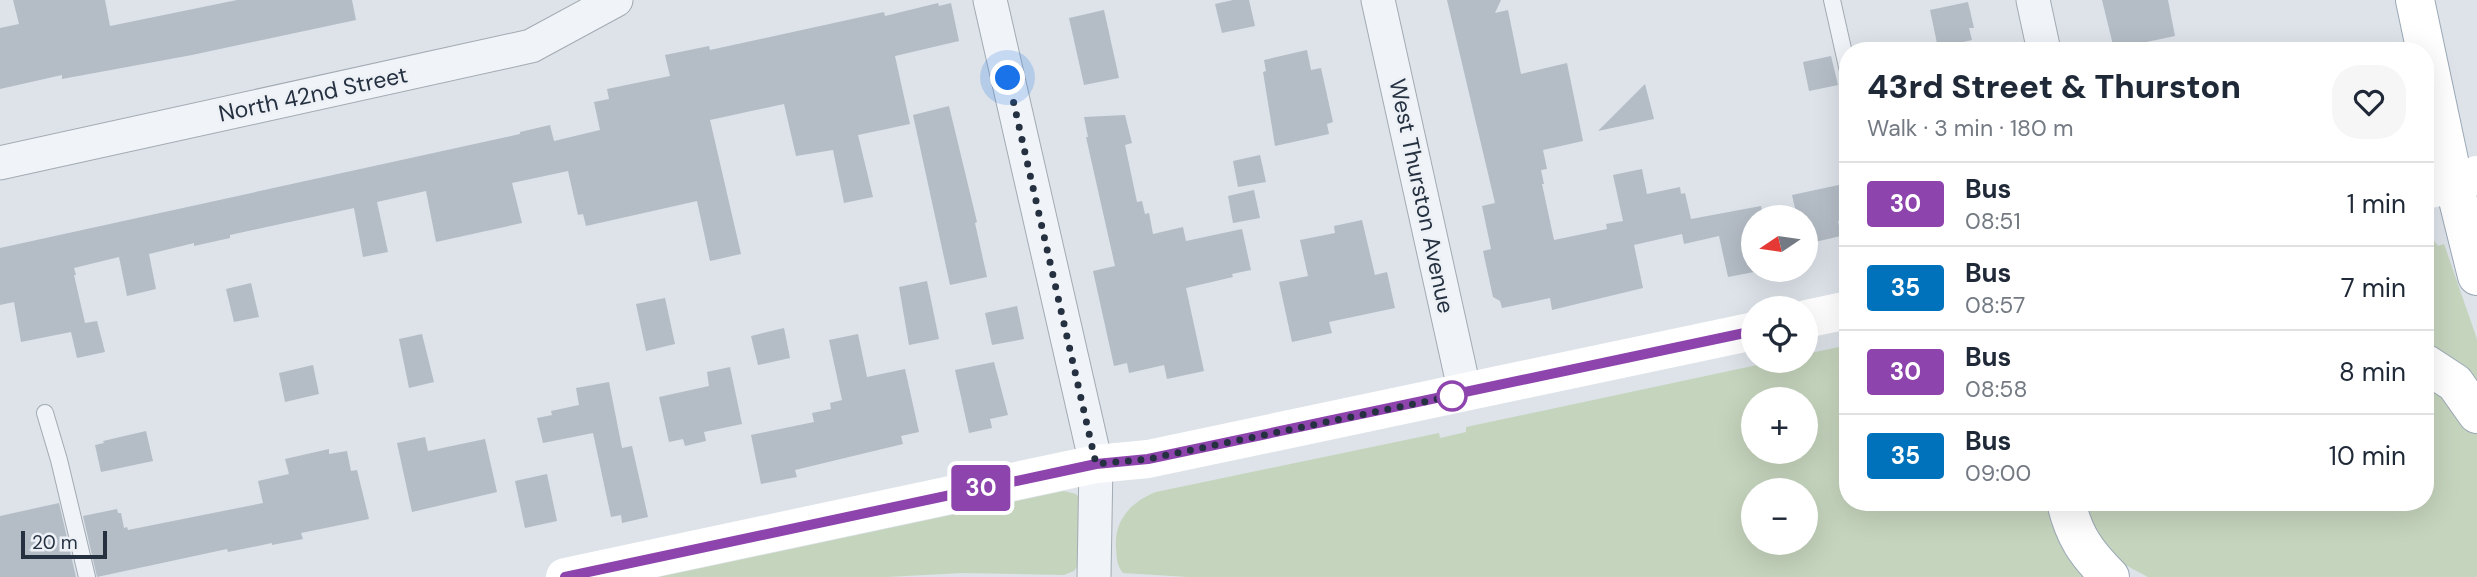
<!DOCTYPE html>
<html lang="en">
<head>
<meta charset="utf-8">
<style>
	body { margin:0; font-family:"DM Sans",sans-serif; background:#f6f6f7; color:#1f2937; height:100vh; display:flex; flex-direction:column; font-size:26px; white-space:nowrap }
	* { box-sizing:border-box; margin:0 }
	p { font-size:23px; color:#747a83 }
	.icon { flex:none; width:38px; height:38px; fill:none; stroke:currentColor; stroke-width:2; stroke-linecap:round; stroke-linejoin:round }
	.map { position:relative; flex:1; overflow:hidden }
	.drawer { position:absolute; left:1839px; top:42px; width:595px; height:469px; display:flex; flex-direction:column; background:#fff; border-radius:28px; box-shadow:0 7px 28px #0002 }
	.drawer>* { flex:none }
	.badge { padding:0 14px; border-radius:5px; font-size:24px; line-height:46px }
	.needle { width:46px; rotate:257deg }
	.controls { position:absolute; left:1741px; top:205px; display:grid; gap:14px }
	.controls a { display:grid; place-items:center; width:77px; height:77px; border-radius:50%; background:#fff; box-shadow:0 7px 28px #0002; font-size:35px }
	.scale { position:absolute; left:21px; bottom:18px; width:86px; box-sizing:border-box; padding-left:7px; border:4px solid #253141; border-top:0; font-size:19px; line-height:24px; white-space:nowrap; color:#253141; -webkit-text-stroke:5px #edf1f6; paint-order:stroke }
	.you { position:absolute; width:35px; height:35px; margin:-18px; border:5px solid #fff; border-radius:50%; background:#1a73e8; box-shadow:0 0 0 10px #1a73e833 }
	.map>.badge { position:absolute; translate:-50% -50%; box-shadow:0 0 0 4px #fff }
	.round { display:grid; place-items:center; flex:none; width:74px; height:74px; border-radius:28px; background:#f6f6f7 }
	.overview { display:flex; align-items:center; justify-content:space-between; height:119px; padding:0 28px }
	h1 { font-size:33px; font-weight:800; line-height:52px }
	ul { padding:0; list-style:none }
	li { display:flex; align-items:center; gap:21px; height:84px; padding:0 28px; border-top:2px solid #e0e1e3 }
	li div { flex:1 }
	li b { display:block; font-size:26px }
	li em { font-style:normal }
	li .badge { min-width:77px; font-weight:700; text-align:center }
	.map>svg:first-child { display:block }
	.green { fill:#c5d4bd; fill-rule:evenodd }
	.building { fill:#b4bcc6 }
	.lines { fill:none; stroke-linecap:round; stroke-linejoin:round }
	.lane-casing { stroke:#a2aab3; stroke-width:18 }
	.street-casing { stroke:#a2aab3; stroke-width:35 }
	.primary-casing { stroke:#9ba8b6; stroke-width:40 }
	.lane { stroke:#f0f3f7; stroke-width:16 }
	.street { stroke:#f0f3f7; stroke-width:33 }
	.secondary { stroke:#fff; stroke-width:38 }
	.primary { stroke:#fff; stroke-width:38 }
	.line-casing { stroke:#fff; stroke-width:16 }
	.line { stroke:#8e44ad; stroke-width:10 }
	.walk { stroke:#253141; stroke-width:7; stroke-dasharray:0 12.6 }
	.stop-dot { fill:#fff; stroke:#8e44ad; stroke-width:3.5 }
	.labels { text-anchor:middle; stroke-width:5; stroke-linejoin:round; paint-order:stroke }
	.street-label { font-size:23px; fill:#253141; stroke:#edf1f6 }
</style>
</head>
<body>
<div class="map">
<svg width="2477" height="577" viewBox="0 0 2477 577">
	<rect width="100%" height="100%" fill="#dde3e9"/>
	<!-- green -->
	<g class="green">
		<polygon points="2431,237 2438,246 2444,244 2477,339 2477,393 2426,346 2426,240"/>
		<path d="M1848 345V502H2049L2090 577H1188L1123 573C1116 564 1117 558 1116 547 1114 520 1132 501 1156 492L1439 433 1440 438 1466 432V427L1776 361 1806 360V354ZM1754 399H1806V452H1754ZM1754 490H1806V542H1754Z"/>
		<polygon points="2426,378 2458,405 2477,434 2477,577 2148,577 2114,559 2097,536 2082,502 2426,502"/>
		<polygon points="1064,491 1076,494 1083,502 1079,564 1074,571 1064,575 962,573 887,577 659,577"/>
	</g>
	<!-- building -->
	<g class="building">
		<polygon points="13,0 105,0 110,26 237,0 352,0 356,20 192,55 62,79 62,75 0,89 0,28 19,24"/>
		<polygon points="1233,0 1249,0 1255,26 1222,33 1215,4"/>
		<polygon points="1447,0 1501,0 1495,13 1508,10 1521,74 1567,63 1583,141 1543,150 1547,169 1541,170 1544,184 1542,184 1554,240 1607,229 1606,224 1623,221 1613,175 1642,169 1647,194 1680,187 1681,194 1685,193 1691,219 1761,206 1763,217 1754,217 1754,228 1746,229 1746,233 1750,232 1754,250 1754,272 1728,277 1719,236 1684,244 1682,234 1634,245 1643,288 1552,310 1550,298 1502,308 1500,301 1493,297 1483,251 1491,249 1482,206 1495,203"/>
		<polygon points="2102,0 2168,0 2175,36 2118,48 2117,44 2113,45"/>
		<polygon points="1968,2 1974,28 1969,28 1972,40 1938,48 1930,10"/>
		<polygon points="938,3 939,6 951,3 959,41 895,56 910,124 858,135 873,197 844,203 833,150 796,156 784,104 710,120 741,254 710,261 697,201 586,226 583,214 578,215 568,171 512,183 522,223 436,242 426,191 377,202 388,252 363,257 354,208 230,235 230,238 194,246 194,243 149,254 156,289 127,296 119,257 74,268 76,275 74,275 85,323 97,321 105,352 77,358 71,332 21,342 14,302 0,305 0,248 520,134 520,132 550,125 554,141 600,130 594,102 609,99 607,89 670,76 665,55 709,46 710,50 884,12 885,16"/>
		<polygon points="1104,10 1119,78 1084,85 1069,18"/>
		<polygon points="1307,50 1311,70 1321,68 1333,122 1327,124 1329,134 1275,146 1263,72 1266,71 1264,60"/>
		<polygon points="1831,56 1838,85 1809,91 1803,62"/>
		<polygon points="1645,84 1654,119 1598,131"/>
		<polygon points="949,106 977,222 975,223 987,277 950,285 913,115"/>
		<polygon points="1125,115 1132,143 1125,145 1137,202 1142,201 1145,214 1149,213 1153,234 1183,227 1186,241 1242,229 1251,270 1232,274 1233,277 1186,288 1204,371 1167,379 1164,365 1129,373 1127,363 1114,366 1093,271 1115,266 1086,137 1088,137 1084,117"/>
		<polygon points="1260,155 1266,182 1238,187 1233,161"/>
		<polygon points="1848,183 1848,219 1838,221 1841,236 1806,244 1806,217 1797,217 1792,195"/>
		<polygon points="1254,190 1260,218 1233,223 1228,196"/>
		<polygon points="1362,220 1375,275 1387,272 1395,308 1329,322 1332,333 1292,342 1279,282 1308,276 1300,240 1335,233 1334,226"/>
		<polygon points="927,281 939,339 909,345 899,287"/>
		<polygon points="251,283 259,317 234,322 226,289"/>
		<polygon points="665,298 675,344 646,351 636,304"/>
		<polygon points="1017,306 1024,339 992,345 985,313"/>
		<polygon points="784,328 790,358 758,365 751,336"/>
		<polygon points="422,334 434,382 409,388 399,339"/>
		<polygon points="858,334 867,377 905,369 919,432 901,436 903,444 795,470 797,477 761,484 751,435 814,422 812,413 831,409 830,403 842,400 829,340"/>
		<polygon points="994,362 1008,415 990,419 992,428 969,433 955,370"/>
		<polygon points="313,365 319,394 285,402 279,373"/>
		<polygon points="730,367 742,424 704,432 706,441 685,446 683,439 669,442 659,397 709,386 707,372"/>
		<polygon points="609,382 622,448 632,446 648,517 622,523 621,515 611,517 593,433 543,443 537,418 552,415 551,411 579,405 576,388"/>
		<polygon points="146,431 153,461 101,472 95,445 104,443 103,441"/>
		<polygon points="425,437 428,451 485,439 497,492 412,512 397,443"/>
		<polygon points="329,449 329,454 347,451 351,471 357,470 369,519 301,533 303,539 272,545 272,543 228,552 227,549 97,577 83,516 117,509 118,513 121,513 124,528 127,527 128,530 263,503 258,481 289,474 285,459"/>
		<polygon points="547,474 557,521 525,528 515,481"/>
		<polygon points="59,503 76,577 0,577 0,516"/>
	</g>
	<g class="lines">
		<!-- lane casing -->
		<g class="lane-casing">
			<g id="lane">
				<polyline points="1832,0 1848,71"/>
				<polyline points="45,413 59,460 87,577"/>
			</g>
		</g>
		<!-- street casing -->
		<g class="street-casing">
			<g id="street">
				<polyline points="990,0 1096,464 1094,577"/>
				<polyline points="1378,0 1465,393"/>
				<polyline points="2033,0 2044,51"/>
				<polyline points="0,163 531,46 616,0"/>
			</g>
		</g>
		<!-- primary casing -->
		<g class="primary-casing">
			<g id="primary">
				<polyline points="2415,0 2454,184 2477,276"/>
				<polyline points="2426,364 2455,383 2477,414"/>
				<path d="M2066 502C2074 536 2086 553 2110 577"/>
			</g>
		</g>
		<!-- lane -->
		<use href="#lane" class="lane"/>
		<!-- street -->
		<use href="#street" class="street"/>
		<!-- secondary -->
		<g class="secondary">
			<polyline points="2426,190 2454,184 2477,175"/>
			<polyline points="1806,319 1848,310"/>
			<polyline points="565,577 1096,464 1148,459 1754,331"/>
		</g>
		<!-- primary -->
		<use href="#primary" class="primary"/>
	</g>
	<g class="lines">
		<!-- line casing -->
		<g class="line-casing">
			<polyline id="line" points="565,577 1096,464 1148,459 1754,331"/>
		</g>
		<!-- line -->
		<use href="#line" class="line"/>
		<!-- walk -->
		<polyline class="walk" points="1008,78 1096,464 1148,459 1452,396"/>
	</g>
	<!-- markers -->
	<circle class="stop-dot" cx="1452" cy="396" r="14"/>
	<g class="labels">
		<!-- street labels -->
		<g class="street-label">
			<text transform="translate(313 94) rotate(-12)" y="8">North 42nd Street</text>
			<text transform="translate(1422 196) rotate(78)" y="8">West Thurston Avenue</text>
		</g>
	</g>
</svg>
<div class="controls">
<a><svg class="needle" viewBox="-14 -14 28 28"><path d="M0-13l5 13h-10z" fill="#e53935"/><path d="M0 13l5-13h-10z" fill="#747a83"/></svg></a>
<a><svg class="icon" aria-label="locate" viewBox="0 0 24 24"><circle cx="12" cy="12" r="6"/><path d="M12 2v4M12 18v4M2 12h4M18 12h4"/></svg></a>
<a>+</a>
<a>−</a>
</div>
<div class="scale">20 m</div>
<div class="you" style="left:1008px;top:78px"></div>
<b class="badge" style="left:981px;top:488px;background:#8e44ad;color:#fff">30</b>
<section class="drawer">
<div class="overview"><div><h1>43rd Street &amp; Thurston</h1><p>Walk · 3 min · 180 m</p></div><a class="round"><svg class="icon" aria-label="heart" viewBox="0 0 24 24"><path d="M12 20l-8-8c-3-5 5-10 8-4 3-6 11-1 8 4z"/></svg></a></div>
<ul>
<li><span class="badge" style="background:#8e44ad;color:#fff">30</span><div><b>Bus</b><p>08:51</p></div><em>1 min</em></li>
<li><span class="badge" style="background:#0072bc;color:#fff">35</span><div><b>Bus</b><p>08:57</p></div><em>7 min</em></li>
<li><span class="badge" style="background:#8e44ad;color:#fff">30</span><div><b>Bus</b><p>08:58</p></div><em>8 min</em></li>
<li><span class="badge" style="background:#0072bc;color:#fff">35</span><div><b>Bus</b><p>09:00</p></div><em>10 min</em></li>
</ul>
</section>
</div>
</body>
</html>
